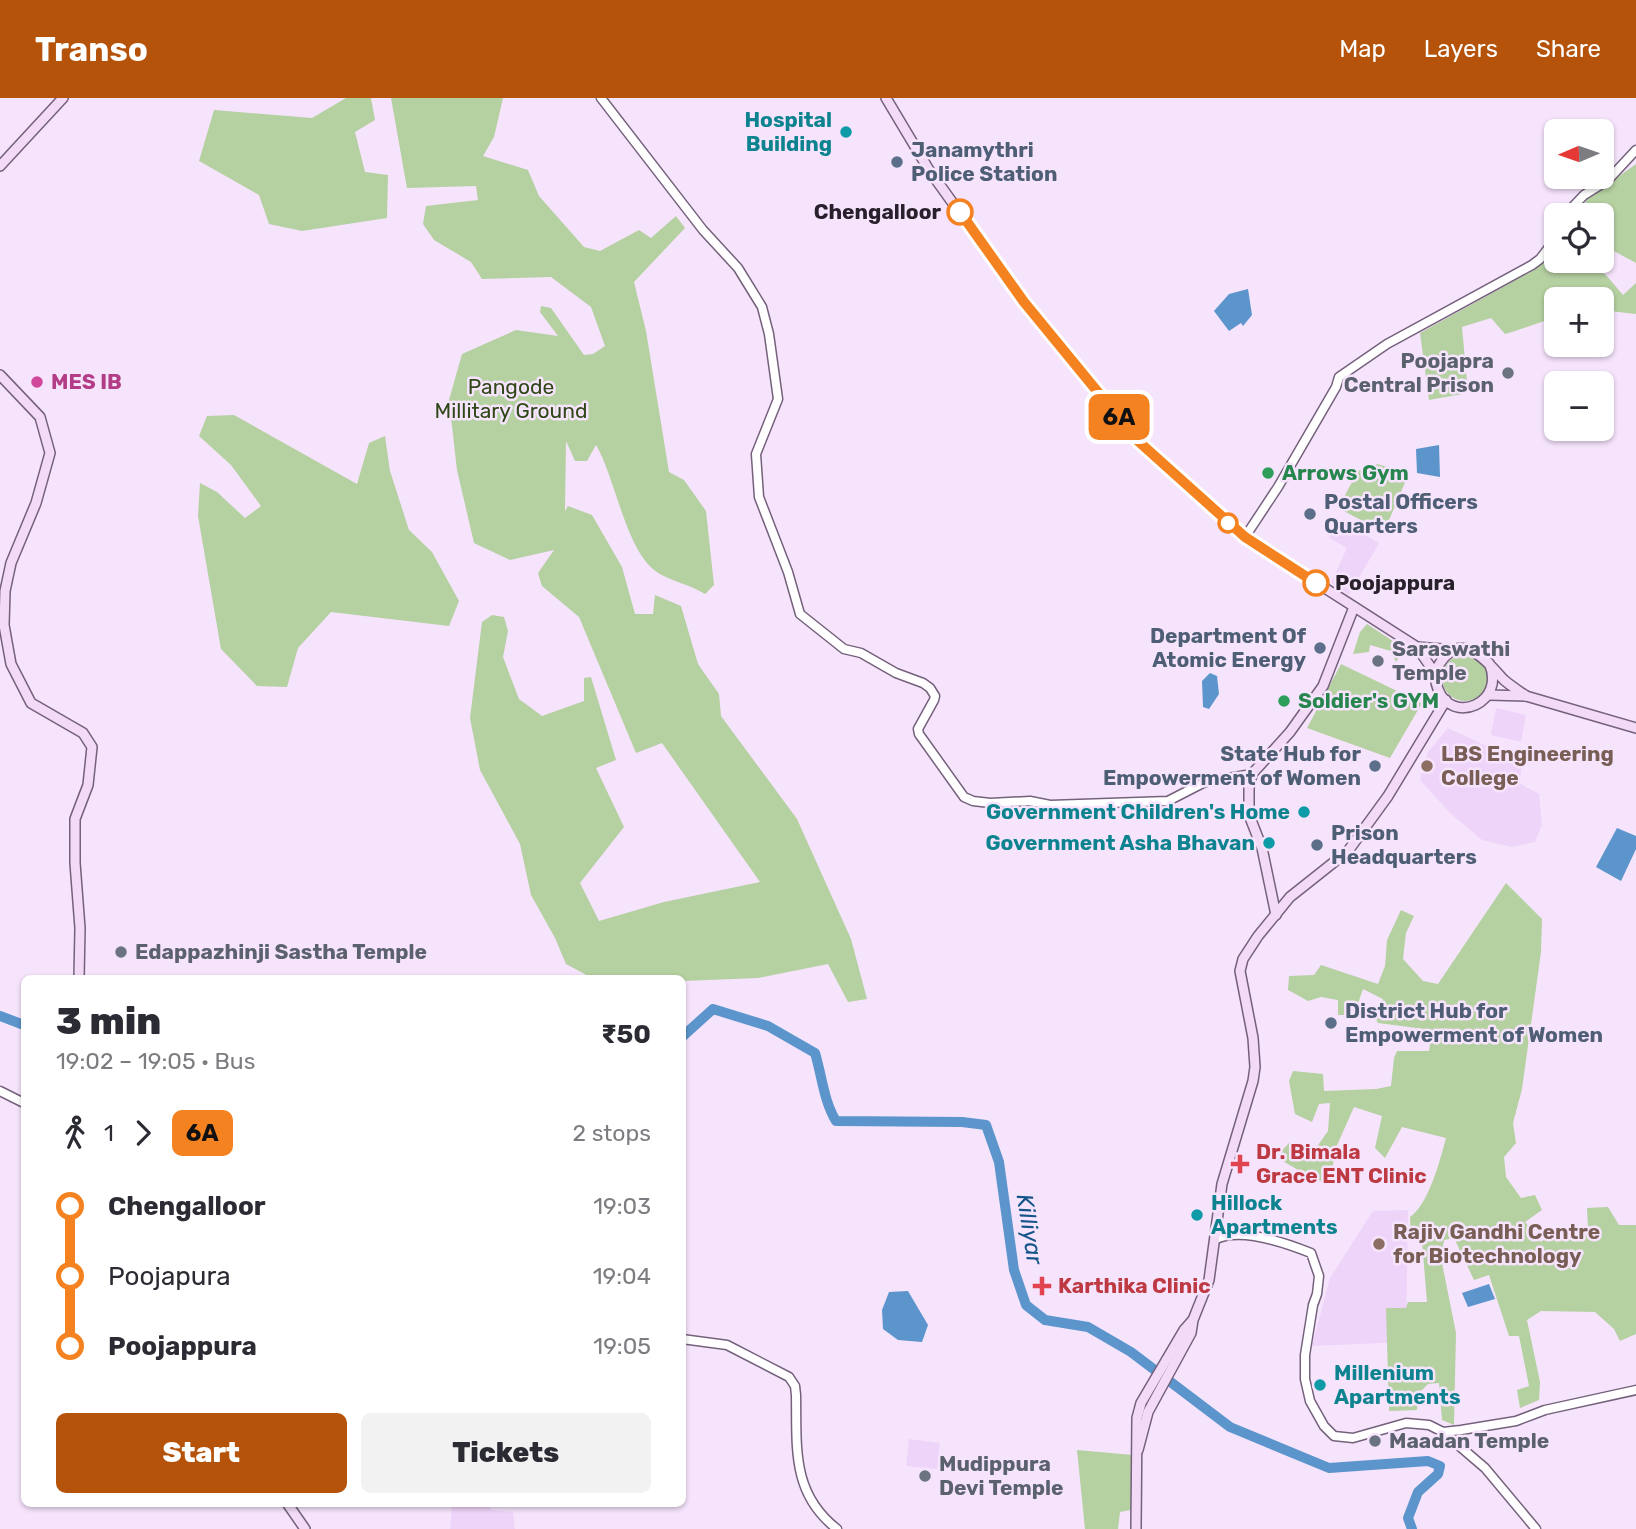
<!DOCTYPE html>
<html lang="en">
<head>
<meta charset="utf-8">
<style>
	body { margin:0; font-family:Rubik,sans-serif; background:#f2f2f3; color:#2b2b33; height:100vh; display:flex; flex-direction:column; font-size:26px; white-space:nowrap }
	* { box-sizing:border-box; margin:0 }
	p { font-size:23px; color:#7c7c81 }
	.icon { flex:none; width:38px; height:38px; fill:none; stroke:currentColor; stroke-width:2; stroke-linecap:round; stroke-linejoin:round }
	.map { position:relative; flex:1; overflow:hidden }
	.drawer { position:absolute; left:21px; top:877px; width:665px; height:532px; display:flex; flex-direction:column; background:#fff; border-radius:10px; box-shadow:0 2px 5px #0004 }
	.drawer>* { flex:none }
	.badge { padding:0 14px; border-radius:10px; font-size:24px; line-height:46px }
	.needle { width:46px; rotate:268deg }
	.tools { position:absolute; left:1544px; top:21px; display:grid; gap:14px }
	.tools a { display:grid; place-items:center; width:70px; height:70px; border-radius:10px; background:#fff; box-shadow:0 2px 5px #0004; font-size:35px }
	.map>.badge { position:absolute; translate:-50% -50%; box-shadow:0 0 0 4px #fff }
	.legs { display:flex; align-items:center; gap:10px; height:77px; padding:0 35px; font-size:23px }
	.legs p { margin-inline-start:auto }
	.head { display:flex; align-items:center; justify-content:space-between; height:119px; padding:0 35px }
	h1 { font-size:38px; font-weight:800; line-height:52px }
	.button { display:flex; gap:14px; margin-top:auto; padding:14px 35px }
	.button a { flex:1; height:80px; border-radius:10px; background:#b45309; color:#fff; font-size:28px; font-weight:800; line-height:80px; text-align:center }
	.button a+a { background:#f2f2f3; color:#2b2b33 }
	ul { padding:0 35px; list-style:none }
	li { display:flex; align-items:center; gap:24px; height:70px; font-size:26px }
	li i { display:grid; place-items:center; width:10px; height:100%; margin:0 9px; background:currentColor }
	li i::after { content:''; width:18px; height:18px; margin:-9px; border:5px solid; border-radius:50%; background:#fff }
	li p { margin-inline-start:auto }
	li:first-child i { background:linear-gradient(#0000 50%,currentColor 0) }
	li:last-child i { background:linear-gradient(currentColor 50%,#0000 0) }
	header { display:flex; align-items:center; gap:42px; box-sizing:border-box; height:98px; padding:0 35px; background:#b45309; color:#fff }
	header strong { font-size:33px }
	nav { display:flex; gap:38px; margin-inline-start:auto; font-size:24px }
	.map>svg:first-child { display:block }
	.built { fill:#efd4fa }
	.green { fill:#b5d0a1 }
	.water { fill:#5b95cc }
	.lines { fill:none; stroke-linecap:round; stroke-linejoin:round }
	.river { stroke:#5b95cc; stroke-width:10 }
	.tertiary-casing { stroke:#75617c; stroke-width:11 }
	.secondary-casing { stroke:#75617c; stroke-width:12 }
	.tertiary { stroke:#fff; stroke-width:8 }
	.secondary { stroke:#f3daf7; stroke-width:9 }
	.line-1-casing { stroke:#fff; stroke-width:16 }
	.line-1 { stroke:#f58220; stroke-width:10 }
	.culture-dot { fill:#0f9aa8; stroke:#f6e4fd; stroke-width:2.5 }
	.service-dot { fill:#5c6f8a; stroke:#f6e4fd; stroke-width:2.5 }
	.stop-1-dot { fill:#fff; stroke:#f58220; stroke-width:3.5 }
	.worship-dot { fill:#6b7280; stroke:#f6e4fd; stroke-width:2.5 }
	.hotel-dot { fill:#d1479c; stroke:#f6e4fd; stroke-width:2.5 }
	.leisure-dot { fill:#2e9e5b; stroke:#f6e4fd; stroke-width:2.5 }
	.education-dot { fill:#8d6e63; stroke:#f6e4fd; stroke-width:2.5 }
	.health-dot { fill:#e0444e; stroke:#f6e4fd; stroke-width:2.5 }
	.labels { text-anchor:middle; stroke-width:5; stroke-linejoin:round; paint-order:stroke }
	.culture-label { font-size:21px; font-weight:bold; fill:#0d838f; stroke:#f6e4fd; text-anchor:end }
	.service-label { font-size:21px; font-weight:bold; fill:#4e5e75; stroke:#f6e4fd; text-anchor:start }
	.stop-label { font-size:21px; font-weight:bold; fill:#28202b; stroke:#f6e4fd; text-anchor:end }
	.worship-label { font-size:21px; font-weight:bold; fill:#5b616d; stroke:#f6e4fd; text-anchor:start }
	.hotel-label { font-size:21px; font-weight:bold; fill:#b23c85; stroke:#f6e4fd; text-anchor:start }
	.park-label { font-size:21px; fill:#304818; stroke:#f6e4fd }
	.leisure-label { font-size:21px; font-weight:bold; fill:#27864d; stroke:#f6e4fd; text-anchor:start }
	.education-label { font-size:21px; font-weight:bold; fill:#785e54; stroke:#f6e4fd; text-anchor:start }
	.health-label { font-size:21px; font-weight:bold; fill:#be3a42; stroke:#f6e4fd; text-anchor:start }
	.water-label { font-size:23px; font-style:italic; fill:#145488; stroke:#f6e4fd }
</style>
</head>
<body>
<header>
<strong>Transo</strong>
<nav><a>Map</a><a>Layers</a><a>Share</a></nav>
</header>
<div class="map">
<svg width="1636" height="1431" viewBox="0 0 1636 1431">
	<rect width="100%" height="100%" fill="#f6e4fd"/>
	<!-- built -->
	<g class="built">
		<polygon points="1339,422 1379,445 1349,497 1331,485 1347,450 1329,440"/>
		<polygon points="1496,610 1526,617 1521,644 1491,637"/>
		<polygon points="1448,630 1523,665 1519,685 1539,696 1542,727 1535,744 1511,749 1482,742 1451,716 1420,682 1428,654"/>
		<polygon points="1408,1112 1406,1244 1312,1248 1330,1180 1373,1113"/>
		<polygon points="909,1341 940,1345 937,1371 906,1368"/>
		<polygon points="452,1405 491,1405 491,1412 513,1414 515,1431 450,1431"/>
	</g>
	<!-- green -->
	<g class="green">
		<polygon points="346,0 371,0 375,22 355,34 365,74 388,77 387,120 302,133 269,126 259,97 199,63 214,12 312,20"/>
		<path d="M391 0H503L494 39 483 58 528 72 539 98 584 149 600 153 639 132 651 140 676 118 685 130 634 184 646 233 669 374 684 382 706 413 714 487 705 496C691 487 674 484 660 476 626 457 617 383 596 347L587 363H575L566 343 565 413 568 408 592 417 622 469 635 516H653L655 497 681 508 698 566 719 596 721 618 797 721 851 841 867 901 848 904 828 866 758 880 683 883 682 880H592L566 866 555 840 531 797 520 746 480 672 470 620 482 524 492 517 504 519 508 533 503 559 519 601 542 618 584 603V580L591 579 616 662 596 670 624 729 580 785 599 823 664 804 760 784 662 645 636 655 579 519 542 488 538 475 554 452 510 462 474 445 457 372 449 302 462 256 516 232 558 238 540 214 541 208 551 210 584 257 593 256 605 248 591 209 551 179 482 181 471 164 434 142 423 126 426 108 478 102 476 88 407 90Z"/>
		<polygon points="1636,66 1636,165 1601,146 1601,117 1580,117 1587,101"/>
		<polygon points="1556,157 1556,163 1588,163 1606,177 1623,197 1636,185 1636,216 1601,212 1601,201 1556,201 1556,219 1512,234 1505,236 1491,220 1462,229 1468,295 1429,302 1420,235 1530,174"/>
		<polygon points="234,317 357,386 369,345 385,338 390,373 409,432 432,454 459,503 449,528 331,514 298,550 287,589 257,588 221,551 198,418 200,385 217,394 245,420 261,408 231,367 199,338 207,318"/>
		<polygon points="1377,366 1409,375 1384,434 1338,410 1358,373"/>
		<polygon points="1367,526 1405,551 1396,564 1391,553 1370,547 1369,554 1353,556 1360,534"/>
		<circle cx="1465" cy="580" r="23"/>
		<polygon points="1341,566 1422,605 1390,660 1307,630"/>
		<path d="M1506 785 1542 821 1541 854 1522 991 1513 1025 1516 1045 1504 1059 1506 1079 1521 1100 1535 1097 1542 1112 1525 1124 1541 1144 1560 1130 1574 1136 1588 1132 1587 1110 1608 1109 1619 1127H1636V1236L1620 1243 1614 1231 1595 1214 1541 1213 1527 1222 1540 1284 1539 1302 1520 1310 1517 1292 1529 1288 1519 1238H1509L1489 1177 1474 1182 1454 1140 1444 1142 1441 1160 1456 1235 1454 1327 1442 1322 1439 1285 1428 1286 1418 1296 1417 1312 1389 1313 1386 1210H1406L1408 1204H1427L1422 1143 1411 1138 1410 1119C1429 1106 1440 1062 1446 1040L1402 1029 1385 1060 1375 1050 1382 1018 1354 1009 1334 1054 1332 1082 1317 1083 1276 1059 1289 1045 1311 1057 1328 1033 1330 1005 1319 1006 1312 1024 1295 1016 1289 983 1293 973 1323 976 1324 993 1376 991 1391 988 1394 960 1397 953H1429L1432 932 1378 925 1375 919 1383 901 1363 891 1354 917H1338V902L1321 899 1308 903 1288 892 1289 878 1314 877 1321 867 1378 886 1385 868 1387 842 1401 812 1414 818 1406 835 1403 861 1423 883 1438 886Z"/>
		<polygon points="1077,1352 1133,1357 1131,1412 1120,1414 1118,1431 1085,1431"/>
	</g>
	<!-- water -->
	<g class="water">
		<polygon points="1248,191 1252,217 1243,228 1241,225 1229,233 1214,213 1229,196"/>
		<polygon points="1439,347 1440,379 1417,375 1416,351"/>
		<polygon points="1210,575 1217,578 1219,596 1209,611 1203,609 1202,583"/>
		<polygon points="1617,730 1636,738 1636,751 1621,783 1596,769"/>
		<polygon points="1489,1186 1495,1201 1468,1209 1462,1195"/>
		<polygon points="908,1193 928,1227 922,1244 898,1242 883,1231 882,1212 889,1194"/>
	</g>
	<g class="lines">
		<!-- river -->
		<g class="river">
			<polyline points="0,918 24,927"/>
			<path d="M682 939 713 911 768 928 815 955C822 978 824 1004 836 1023L962 1024 986 1027 999 1064 1014 1172 1026 1207 1045 1222 1088 1229 1131 1254 1230 1329 1329 1370 1428 1363 1440 1368 1438 1376 1418 1394 1408 1420 1412 1431"/>
		</g>
		<!-- tertiary casing -->
		<g class="tertiary-casing">
			<g id="tertiary">
				<polyline points="601,0 703,132 738,170 762,209 769,236 778,301 756,356 759,399 788,474 800,516 844,551 861,555 896,575 923,585 930,590 935,598 934,602 918,631 919,636 964,699 973,703 990,705 1030,703 1050,707 1168,703 1205,684 1252,676"/>
				<polyline points="1565,117 1584,97 1608,82 1636,52"/>
				<polyline points="1245,439 1278,389 1336,289 1339,279 1387,246 1532,167 1540,161 1556,140"/>
				<polyline points="0,993 24,1005"/>
				<path d="M1216 1141C1241 1129 1286 1145 1311 1155L1319 1178 1317 1196 1313 1207 1305 1257V1281L1310 1303 1324 1328 1334 1338 1353 1340 1406 1325 1429 1327 1443 1334 1461 1332 1516 1323 1545 1312 1636 1292"/>
				<path d="M682 1241 727 1247 789 1279 795 1288 796 1297C797 1349 791 1395 837 1431"/>
				<polyline points="1443,1334 1485,1370 1536,1431"/>
			</g>
		</g>
		<!-- secondary casing -->
		<g class="secondary-casing">
			<g id="secondary">
				<polyline points="886,0 929,72 1024,204 1138,343 1245,439 1417,549 1436,577"/>
				<polyline points="0,68 63,0"/>
				<polyline points="0,277 40,319 50,355 36,405 11,465 5,493 4,527 11,566 31,605 83,635 92,649 88,687 75,721 75,765 80,830 79,880"/>
				<polyline points="1417,549 1454,552"/>
				<path d="M1489 565C1507 605 1452 628 1438 591 1434 582 1435 572 1440 565 1463 531 1488 565 1504 582 1511 588 1519 593 1526 598"/>
				<polyline points="1489,597 1526,598 1636,630"/>
				<polyline points="1276,817 1262,750 1249,717 1249,690 1252,676 1290,634 1323,588 1354,509"/>
				<polyline points="1138,1352 1148,1314 1191,1235 1193,1222 1209,1182 1222,1086 1253,983 1255,969 1253,940 1240,873 1243,861 1258,838 1290,799 1348,753 1388,698 1446,602"/>
				<polyline points="287,1405 305,1431"/>
				<polyline points="1136,1431 1137,1320 1141,1305 1184,1232 1192,1223"/>
			</g>
		</g>
		<!-- tertiary -->
		<use href="#tertiary" class="tertiary"/>
		<!-- secondary -->
		<use href="#secondary" class="secondary"/>
	</g>
	<g class="lines">
		<!-- line-1 casing -->
		<g class="line-1-casing">
			<polyline id="line-1" points="960,114 1024,204 1138,343 1245,439 1316,485"/>
		</g>
		<!-- line-1 -->
		<use href="#line-1" class="line-1"/>
	</g>
	<!-- markers -->
	<g class="culture-dot">
		<circle cx="846" cy="34" r="7"/>
		<circle cx="1304" cy="714" r="7"/>
		<circle cx="1269" cy="745" r="7"/>
		<circle cx="1197" cy="1117" r="7"/>
		<circle cx="1320" cy="1287" r="7"/>
	</g>
	<g class="service-dot">
		<circle cx="897" cy="64" r="7"/>
		<circle cx="1310" cy="416" r="7"/>
		<circle cx="1320" cy="550" r="7"/>
		<circle cx="1375" cy="668" r="7"/>
		<circle cx="1317" cy="747" r="7"/>
		<circle cx="1331" cy="925" r="7"/>
	</g>
	<g class="stop-1-dot">
		<circle cx="960" cy="114" r="12"/>
		<circle cx="1228" cy="425" r="9"/>
		<circle cx="1316" cy="485" r="12"/>
	</g>
	<g class="worship-dot">
		<circle cx="1508" cy="275" r="7"/>
		<circle cx="1378" cy="563" r="7"/>
		<circle cx="121" cy="854" r="7"/>
		<circle cx="1375" cy="1343" r="7"/>
		<circle cx="925" cy="1378" r="7"/>
	</g>
	<circle class="hotel-dot" cx="37" cy="284" r="7"/>
	<g class="leisure-dot">
		<circle cx="1268" cy="375" r="7"/>
		<circle cx="1284" cy="603" r="7"/>
	</g>
	<g class="education-dot">
		<circle cx="1427" cy="668" r="7"/>
		<circle cx="1379" cy="1146" r="7"/>
	</g>
	<g class="health-dot">
		<path d="M1236.5 1055.5h7v7h7v7h-7v7h-7v-7h-7v-7h7z"/>
		<path d="M1038.5 1177.5h7v7h7v7h-7v7h-7v-7h-7v-7h7z"/>
	</g>
	<g class="labels">
		<!-- culture labels -->
		<g class="culture-label">
			<text x="832" y="29">Hospital<tspan x="832" dy="24">Building</tspan></text>
			<text x="1290" y="721">Government Children's Home</text>
			<text x="1255" y="752">Government Asha Bhavan</text>
			<text x="1211" y="1112" text-anchor="start">Hillock<tspan x="1211" dy="24">Apartments</tspan></text>
			<text x="1334" y="1282" text-anchor="start">Millenium<tspan x="1334" dy="24">Apartments</tspan></text>
		</g>
		<!-- service labels -->
		<g class="service-label">
			<text x="911" y="59">Janamythri<tspan x="911" dy="24">Police Station</tspan></text>
			<text x="1324" y="411">Postal Officers<tspan x="1324" dy="24">Quarters</tspan></text>
			<text x="1306" y="545" text-anchor="end">Department Of<tspan x="1306" dy="24">Atomic Energy</tspan></text>
			<text x="1361" y="663" text-anchor="end">State Hub for<tspan x="1361" dy="24">Empowerment of Women</tspan></text>
			<text x="1331" y="742">Prison<tspan x="1331" dy="24">Headquarters</tspan></text>
			<text x="1345" y="920">District Hub for<tspan x="1345" dy="24">Empowerment of Women</tspan></text>
		</g>
		<!-- stop labels -->
		<g class="stop-label">
			<text x="941" y="121">Chengalloor</text>
			<text x="1335" y="492" text-anchor="start">Poojappura</text>
		</g>
		<!-- worship labels -->
		<g class="worship-label">
			<text x="1494" y="270" text-anchor="end">Poojapra<tspan x="1494" dy="24">Central Prison</tspan></text>
			<text x="1392" y="558">Saraswathi<tspan x="1392" dy="24">Temple</tspan></text>
			<text x="135" y="861">Edappazhinji Sastha Temple</text>
			<text x="1389" y="1350">Maadan Temple</text>
			<text x="939" y="1373">Mudippura<tspan x="939" dy="24">Devi Temple</tspan></text>
		</g>
		<!-- hotel labels -->
		<g class="hotel-label">
			<text x="51" y="291">MES IB</text>
		</g>
		<!-- park labels -->
		<g class="park-label">
			<text x="511" y="296">Pangode<tspan x="511" dy="24">Millitary Ground</tspan></text>
		</g>
		<!-- leisure labels -->
		<g class="leisure-label">
			<text x="1282" y="382">Arrows Gym</text>
			<text x="1298" y="610">Soldier's GYM</text>
		</g>
		<!-- education labels -->
		<g class="education-label">
			<text x="1441" y="663">LBS Engineering<tspan x="1441" dy="24">College</tspan></text>
			<text x="1393" y="1141">Rajiv Gandhi Centre<tspan x="1393" dy="24">for Biotechnology</tspan></text>
		</g>
		<!-- health labels -->
		<g class="health-label">
			<text x="1256" y="1061">Dr. Bimala<tspan x="1256" dy="24">Grace ENT Clinic</tspan></text>
			<text x="1058" y="1195">Karthika Clinic</text>
		</g>
		<!-- water labels -->
		<g class="water-label">
			<text transform="translate(1030 1131) rotate(81)" y="8">Killiyar</text>
		</g>
	</g>
</svg>
<div class="tools">
<a><svg class="needle" viewBox="-14 -14 28 28"><path d="M0-13l5 13h-10z" fill="#e53935"/><path d="M0 13l5-13h-10z" fill="#7c7c81"/></svg></a>
<a><svg class="icon" aria-label="locate" viewBox="0 0 24 24"><circle cx="12" cy="12" r="6"/><path d="M12 2v4M12 18v4M2 12h4M18 12h4"/></svg></a>
<a>+</a>
<a>−</a>
</div>
<b class="badge" style="left:1119px;top:319px;background:#f58220;color:#111">6A</b>
<section class="drawer">
<div class="head"><div><h1>3 min</h1><p>19:02 – 19:05 · Bus</p></div><b>₹50</b></div>
<div class="legs"><svg class="icon" aria-label="walk" viewBox="0 0 24 24"><circle cx="13" cy="4" r="2"/><path d="M13 8l-2 6 4 7M11 14l-3 7M7 12l3-4h3l4 4"/></svg>1<svg class="icon" aria-label="forward" viewBox="0 0 24 24"><path d="M9 5l7 7-7 7"/></svg><b class="badge" style="background:#f58220;color:#111">6A</b><p>2 stops</p></div>
<ul>
<li><i style="color:#f58220"></i><b>Chengalloor</b><p>19:03</p></li>
<li><i style="color:#f58220"></i><span>Poojapura</span><p>19:04</p></li>
<li><i style="color:#f58220"></i><b>Poojappura</b><p>19:05</p></li>
</ul>
<div class="button"><a>Start</a><a>Tickets</a></div>
</section>
</div>
</body>
</html>
